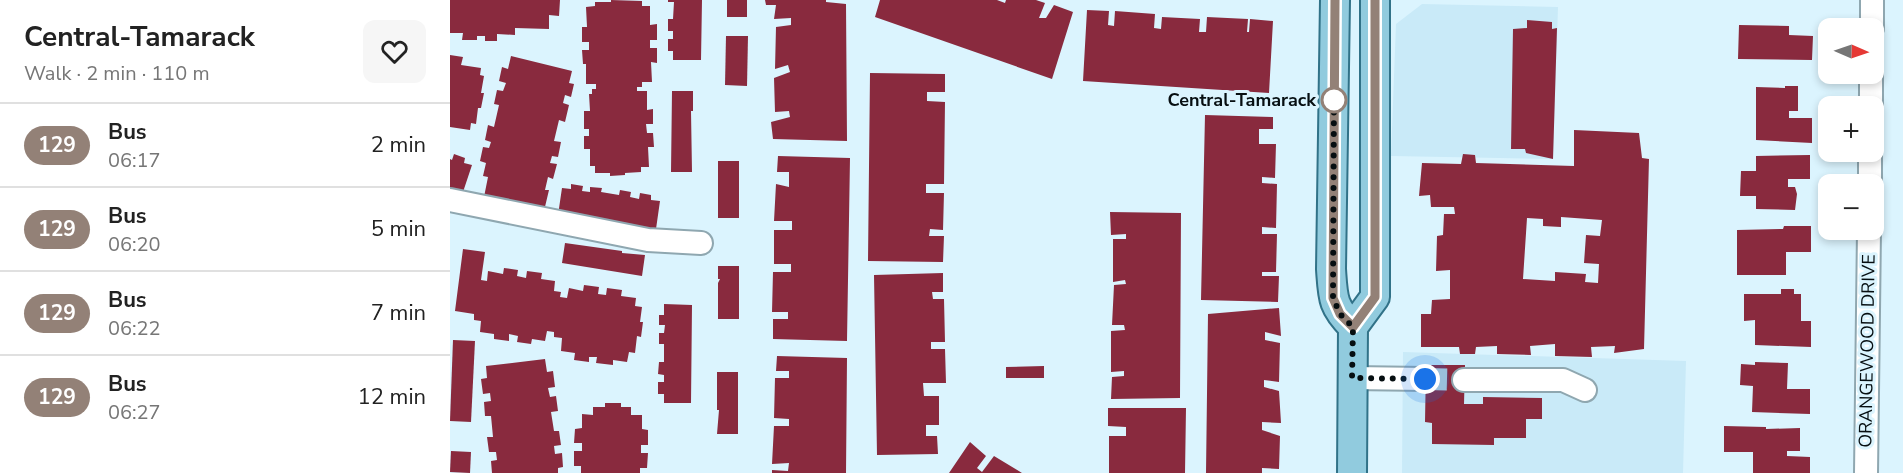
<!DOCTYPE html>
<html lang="en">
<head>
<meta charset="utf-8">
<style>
	body { margin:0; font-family:"Nunito Sans",sans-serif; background:#f6f6f6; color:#222; height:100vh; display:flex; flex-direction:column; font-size:22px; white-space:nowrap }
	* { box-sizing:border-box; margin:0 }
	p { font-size:20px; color:#767676 }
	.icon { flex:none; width:33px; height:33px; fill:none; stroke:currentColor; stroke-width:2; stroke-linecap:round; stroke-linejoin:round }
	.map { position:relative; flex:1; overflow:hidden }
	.panel { display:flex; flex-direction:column; background:#fff; width:450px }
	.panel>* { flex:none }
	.badge { padding:0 12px; border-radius:20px; font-size:21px; line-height:39px }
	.needle { width:39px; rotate:92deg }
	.buttons { position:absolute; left:1368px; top:18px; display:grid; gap:12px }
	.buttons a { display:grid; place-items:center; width:66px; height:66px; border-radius:12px; background:#fff; box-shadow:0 3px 9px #0003; font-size:30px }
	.you { position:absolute; width:30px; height:30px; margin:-15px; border:4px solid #fff; border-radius:50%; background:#1a73e8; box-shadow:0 0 0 9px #1a73e833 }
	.map>.badge { position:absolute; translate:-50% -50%; box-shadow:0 0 0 3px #fff }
	.round { display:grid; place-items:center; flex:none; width:63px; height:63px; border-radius:12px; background:#f6f6f6 }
	.overview { display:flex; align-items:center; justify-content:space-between; height:102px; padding:0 24px }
	h1 { font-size:28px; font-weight:700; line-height:45px }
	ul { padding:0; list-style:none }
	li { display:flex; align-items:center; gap:18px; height:84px; padding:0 24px; border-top:2px solid #e0e0e0 }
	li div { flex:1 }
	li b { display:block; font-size:22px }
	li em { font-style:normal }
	li .badge { min-width:66px; font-weight:700; text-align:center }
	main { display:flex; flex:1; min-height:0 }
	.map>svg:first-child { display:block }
	.built { fill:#c9eaf8 }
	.building { fill:#892a3e; fill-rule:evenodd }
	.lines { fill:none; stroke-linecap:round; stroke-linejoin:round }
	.minor-tunnel { stroke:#bbd2da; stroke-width:22; stroke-dasharray:22 11; stroke-linecap:butt }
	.minor-casing { stroke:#8fa7b0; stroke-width:26 }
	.major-casing { stroke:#317288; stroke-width:32 }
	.minor { stroke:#fff; stroke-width:22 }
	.major { stroke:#91cbde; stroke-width:28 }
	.line-casing { stroke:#fff; stroke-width:14 }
	.line { stroke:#938177; stroke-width:9 }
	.walk { stroke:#060e11; stroke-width:6; stroke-dasharray:0 10.8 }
	.stop-dot { fill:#fff; stroke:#938177; stroke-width:3 }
	.labels { text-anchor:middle; stroke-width:6; stroke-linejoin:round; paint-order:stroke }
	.stop-label { font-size:18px; font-weight:bold; fill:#060e11; stroke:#dbf4fe; text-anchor:end }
	.street-label { font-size:18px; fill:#060e11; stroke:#dbf4fe }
</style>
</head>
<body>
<main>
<section class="panel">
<div class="overview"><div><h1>Central-Tamarack</h1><p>Walk · 2 min · 110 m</p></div><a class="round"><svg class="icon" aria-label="heart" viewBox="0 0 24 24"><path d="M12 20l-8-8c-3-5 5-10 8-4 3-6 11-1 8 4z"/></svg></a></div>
<ul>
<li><span class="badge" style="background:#938177;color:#fff">129</span><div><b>Bus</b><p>06:17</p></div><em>2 min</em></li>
<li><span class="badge" style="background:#938177;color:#fff">129</span><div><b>Bus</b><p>06:20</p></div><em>5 min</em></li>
<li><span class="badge" style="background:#938177;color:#fff">129</span><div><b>Bus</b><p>06:22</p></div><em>7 min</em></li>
<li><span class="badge" style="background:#938177;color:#fff">129</span><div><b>Bus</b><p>06:27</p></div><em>12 min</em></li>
</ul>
</section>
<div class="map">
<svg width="1453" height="473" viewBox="0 0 1453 473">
	<rect width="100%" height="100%" fill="#dbf4fe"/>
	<!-- built -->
	<g class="built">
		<polygon points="972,4 1108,7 1103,159 941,156 946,24"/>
		<polygon points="953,352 1236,361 1233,473 952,473"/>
	</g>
	<!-- building -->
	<g class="building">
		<polygon points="0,0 110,0 109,16 99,15 99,29 65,28 65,35 47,34 47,41 35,41 35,36 27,36 27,40 12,40 13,33 0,33"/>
		<polygon points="161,0 192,1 192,6 200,6 200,25 207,24 207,40 200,40 200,48 207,48 207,63 201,62 202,82 192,82 192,87 187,87 187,91 197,91 197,110 203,109 203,124 196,124 197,133 203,133 204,147 198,147 199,167 191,167 191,172 175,173 175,175 160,176 160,173 145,173 145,166 140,166 140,149 134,149 134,136 139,136 139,129 134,129 134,111 140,111 139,94 142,94 142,89 146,89 146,84 136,84 136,64 133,64 132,50 139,50 139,42 132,42 132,27 137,27 136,7 145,6 145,2 161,2"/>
		<polygon points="218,0 252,0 251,60 223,60 223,51 218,51 218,39 223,39 223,31 218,31 218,19 223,19 224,2 218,2"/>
		<rect x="277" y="0" width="20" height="17"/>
		<polygon points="315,0 376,0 376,2 396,4 397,141 323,139 321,122 340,117 339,111 325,112 324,78 340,72 338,65 325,69 326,27 341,25 341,18 324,19 326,5 316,5"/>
		<polygon points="430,0 547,0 555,3 556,0 586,0 595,3 589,18 596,18 604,5 623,12 602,79 425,17"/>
		<polygon points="637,10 659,11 658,25 664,26 665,11 705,14 704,28 711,29 712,17 750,19 749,32 756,32 757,17 798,19 797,32 799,32 800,19 823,21 819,93 633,81"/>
		<polygon points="1077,20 1102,22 1102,29 1107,28 1103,159 1076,153 1075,149 1061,149 1063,29 1077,28"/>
		<polygon points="1289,25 1339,26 1339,35 1363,36 1362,60 1288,59"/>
		<polygon points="276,36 298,36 297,86 275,85"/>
		<polygon points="0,55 13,57 11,65 31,68 30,75 34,76 31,93 34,93 31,108 28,108 26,124 21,123 20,130 0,127"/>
		<polygon points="61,56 122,71 119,83 124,84 121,97 115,95 113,103 119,105 115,122 109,120 104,141 111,142 108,157 102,156 100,163 107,164 103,179 98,177 95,190 99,190 94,211 34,197 38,177 33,176 36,163 30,161 33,147 39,148 41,142 35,140 38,125 44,127 49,105 44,104 47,90 53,91 56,83 49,81 52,67 58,69"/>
		<polygon points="420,73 495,74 495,92 477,92 477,101 495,102 494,184 476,184 476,193 494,193 493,230 480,229 479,236 494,236 493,262 418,261"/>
		<polygon points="1335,86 1348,86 1348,111 1339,111 1339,118 1362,118 1362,143 1306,140 1306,87 1335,88"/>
		<polygon points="222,91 243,91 243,111 241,111 242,172 221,172"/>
		<polygon points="755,115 823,117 823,129 809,129 809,144 826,144 825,178 812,177 812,183 827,184 826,228 812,227 812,234 827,234 826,272 812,272 812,276 829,276 828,302 751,300"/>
		<path d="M1124 130 1189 133 1192 158 1199 159 1194 349 1164 353 1165 346 1141 347 1142 357 1105 356V344L1080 346 1081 355 1047 354V346L1026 347 1025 354H1010L1009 347H971V314H981L982 300 1000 299V270L986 271 987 236 993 235 994 214H1005L1004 207H981L980 195 969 196 972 163 1011 164 1013 154 1025 155 1026 163 1124 166ZM1111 217 1152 220 1150 236 1136 235 1134 263 1149 264 1148 283 1135 282 1136 274 1105 272V281L1073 279 1077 218 1093 219V226L1111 227Z"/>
		<polygon points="4,154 15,158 14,163 22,165 13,192 0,189 0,159 2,160"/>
		<polygon points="1360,155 1360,179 1338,179 1338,187 1345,187 1347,194 1345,210 1306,209 1306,196 1290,196 1291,171 1306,171 1306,156"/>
		<polygon points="328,156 400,158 397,341 323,339 323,319 338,319 338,312 322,312 323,272 341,272 341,264 324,264 324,230 342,230 342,221 324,221 326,184 339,187 339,172 327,172"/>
		<rect x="268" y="161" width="21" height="57"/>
		<polygon points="121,184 133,186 132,191 140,192 140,187 152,188 151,192 169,195 170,190 181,192 180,197 189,199 190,193 201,195 201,200 210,201 206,229 108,215 112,188 121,189"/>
		<polygon points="660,212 731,213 730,398 661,399 662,377 674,376 674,371 661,372 661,331 675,330 674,325 662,325 664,285 676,284 675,280 663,282 663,239 676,239 676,234 661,235"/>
		<polygon points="1334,226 1361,226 1361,252 1336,252 1336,275 1287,275 1287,230 1333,229"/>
		<polygon points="115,243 172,251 172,253 195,255 192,276 112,263"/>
		<polygon points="13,249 35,252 31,280 37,281 38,271 53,274 54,268 68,270 67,276 76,278 77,271 92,273 91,279 105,281 104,291 111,292 110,297 117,298 119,288 133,291 134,285 149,287 148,294 156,295 157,288 172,290 171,296 186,298 185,306 192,307 190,322 193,322 191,337 187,336 185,353 179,352 177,362 163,360 163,365 146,363 147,357 139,357 139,362 124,360 125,353 111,351 112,338 104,337 104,332 97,331 95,341 82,339 81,344 67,342 68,336 59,334 59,341 44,339 44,334 30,332 31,321 24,320 24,314 5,311"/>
		<polygon points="268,266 289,266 289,319 268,319 268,283 270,279 268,279"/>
		<polygon points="493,273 493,292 482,292 483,299 494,299 495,342 481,342 481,349 495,349 496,383 473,383 474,396 489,396 489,425 476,425 476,436 487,436 488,454 427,455 424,275"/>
		<polygon points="1331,289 1344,289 1344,294 1351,294 1351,321 1361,321 1361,347 1305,345 1305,320 1294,321 1294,294 1331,294"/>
		<polygon points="214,304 242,305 241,403 214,403 214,394 208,394 208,382 214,382 214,375 208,374 209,362 214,362 214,344 209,344 209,333 214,333 215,325 209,325 209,315 214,315"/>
		<polygon points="829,308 831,336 815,332 815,340 830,343 829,382 814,380 814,387 829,391 831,423 812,422 812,430 830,436 829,469 812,468 812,473 756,473 758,314"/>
		<polygon points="3,340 25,341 21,422 0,421"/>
		<polygon points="327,356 397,358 396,473 322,473 322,470 338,471 339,463 322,464 324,426 339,426 339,419 324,418 325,378 339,378 339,371 326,371"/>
		<polygon points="95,359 97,372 103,371 105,387 98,388 100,397 106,396 108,411 101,412 104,431 109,431 111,445 104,446 105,454 112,453 113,467 108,468 108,473 42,473 41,461 47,460 46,452 39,452 37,437 43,437 41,416 35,416 34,402 41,401 40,393 33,394 31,379 37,378 36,366"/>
		<polygon points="1305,362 1338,363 1337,389 1360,389 1360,414 1302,412 1303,386 1290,385 1291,364 1305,365"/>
		<polygon points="976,365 1015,365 1014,404 1033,404 1033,397 1092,398 1092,419 1076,419 1076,438 1044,438 1044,445 982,444 982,423 975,422"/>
		<polygon points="594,366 594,378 556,378 556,367"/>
		<polygon points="267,372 288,372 288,434 267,434 269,410 267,410"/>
		<polygon points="155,403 171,403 171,407 181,407 181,415 192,415 192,429 198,430 198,445 191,445 191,453 198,453 197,468 190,468 190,473 131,473 131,466 124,466 124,451 132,451 132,443 124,443 125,429 132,428 132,414 143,415 143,407 155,407"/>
		<polygon points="658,408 736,408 735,473 659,473 659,436 676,436 676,427 658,426"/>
		<polygon points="1274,426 1316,427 1316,429 1350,428 1350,451 1337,451 1337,456 1360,457 1360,473 1303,473 1303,452 1274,452"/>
		<polygon points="520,442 536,456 527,468 532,472 544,456 572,473 499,473"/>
		<polygon points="1,451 21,452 20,473 0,472"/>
	</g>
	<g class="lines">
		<!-- minor-tunnel -->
		<polyline class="minor-tunnel" points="975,379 1014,380"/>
		<!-- minor casing -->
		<g class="minor-casing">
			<g id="minor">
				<polyline points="1422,28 1422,0"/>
				<polyline points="1421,106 1421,74"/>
				<polyline points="1420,184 1420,152"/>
				<polyline points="0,200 198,240 251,243"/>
				<polyline points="902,378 975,379"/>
				<polyline points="1014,380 1113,380 1135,390"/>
				<polyline points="1416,473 1419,230"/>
			</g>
		</g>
		<!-- major casing -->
		<g class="major-casing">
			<g id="major">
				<path d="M885 0 881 269C883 298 882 306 903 327"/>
				<polyline points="902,473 903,327 925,297 925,0"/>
			</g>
		</g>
		<!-- minor -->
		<use href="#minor" class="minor"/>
		<!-- major -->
		<use href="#major" class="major"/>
	</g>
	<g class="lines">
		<!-- line casing -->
		<g class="line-casing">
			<polyline id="line" points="885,0 883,298 890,314 903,327 925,297 925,0"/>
		</g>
		<!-- line -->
		<use href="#line" class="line"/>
		<!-- walk -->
		<polyline class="walk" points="884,100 884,90 883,298 890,314 903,327 902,378 975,379"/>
	</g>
	<!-- markers -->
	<circle class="stop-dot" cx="884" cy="100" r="12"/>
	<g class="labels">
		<!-- stop labels -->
		<g class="stop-label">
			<text x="866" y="106">Central-Tamarack</text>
		</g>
		<!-- street labels -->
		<g class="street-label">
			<text transform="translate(1417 351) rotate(-89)" y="6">ORANGEWOOD DRIVE</text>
		</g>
	</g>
</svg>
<div class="buttons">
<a><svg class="needle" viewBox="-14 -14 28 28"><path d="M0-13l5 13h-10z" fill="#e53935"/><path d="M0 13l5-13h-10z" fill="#767676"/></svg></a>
<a>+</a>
<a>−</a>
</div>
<div class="you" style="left:975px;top:379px"></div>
</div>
</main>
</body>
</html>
